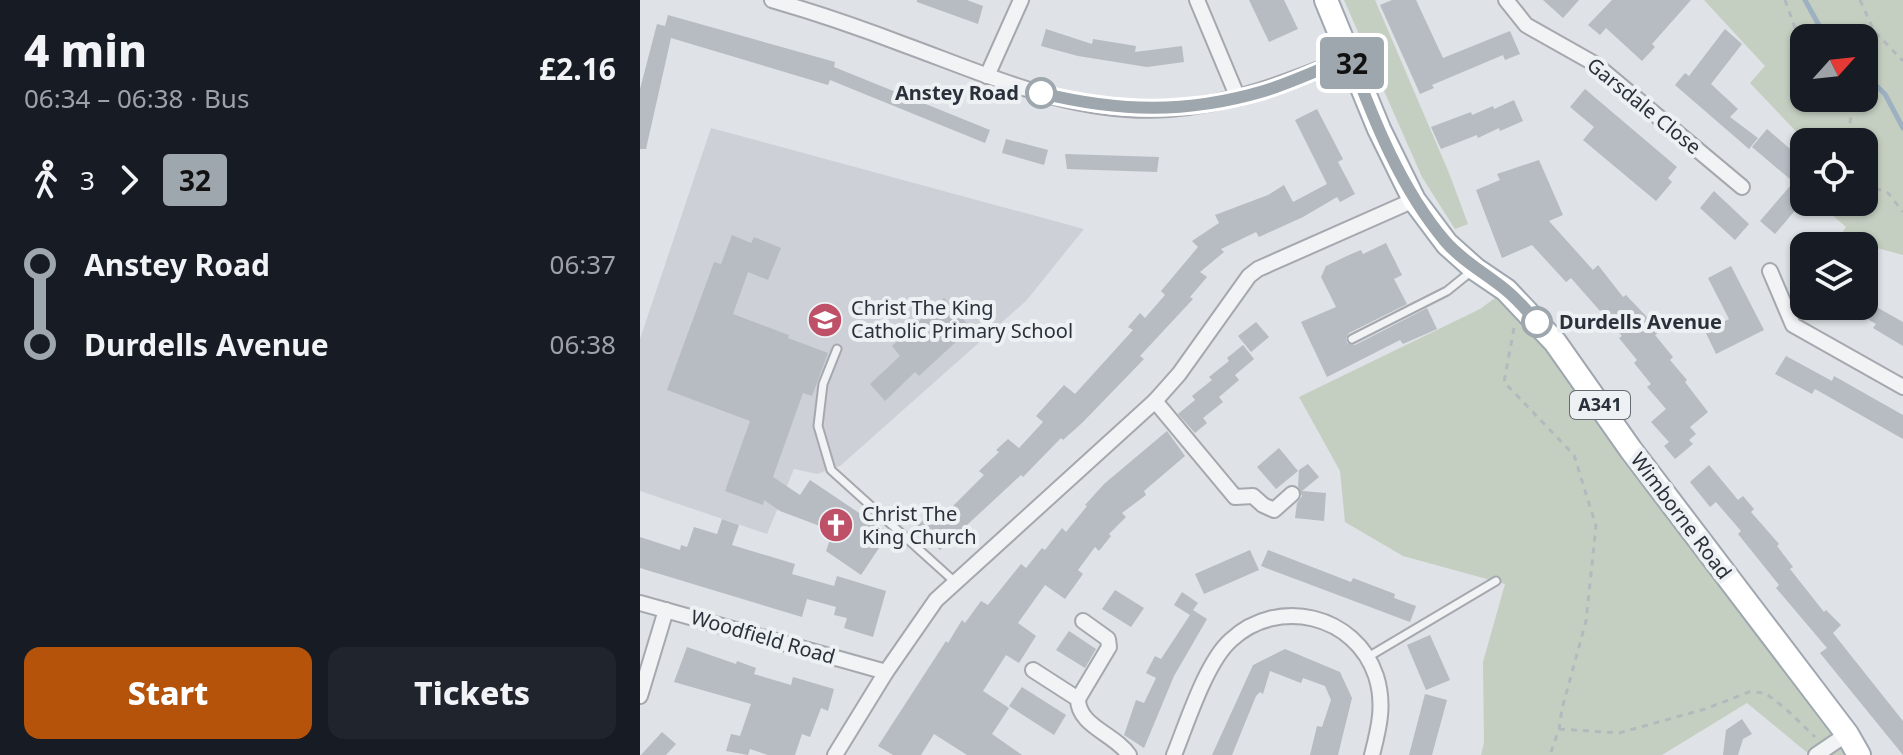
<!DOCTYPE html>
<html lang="en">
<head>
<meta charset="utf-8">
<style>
	body { margin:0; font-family:"Noto Sans",sans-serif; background:#20242c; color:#f1f3f6; height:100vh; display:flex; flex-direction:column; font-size:30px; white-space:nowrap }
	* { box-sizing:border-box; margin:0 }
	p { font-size:26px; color:#9ea1a6 }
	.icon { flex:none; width:44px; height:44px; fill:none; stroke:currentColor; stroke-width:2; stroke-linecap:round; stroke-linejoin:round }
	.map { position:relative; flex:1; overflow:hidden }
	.panel { display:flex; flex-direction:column; background:#171b24; width:640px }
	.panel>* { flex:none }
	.badge { padding:0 16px; border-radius:6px; font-size:28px; line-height:52px }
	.needle { width:52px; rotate:63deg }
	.tools { position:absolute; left:1150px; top:24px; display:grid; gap:16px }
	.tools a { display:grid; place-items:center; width:88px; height:88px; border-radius:16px; background:#171b24; box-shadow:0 2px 6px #0004; font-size:40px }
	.map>.badge { position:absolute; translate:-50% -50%; box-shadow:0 0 0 4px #fff }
	.legs { display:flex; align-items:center; gap:12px; height:88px; padding:0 24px; font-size:26px }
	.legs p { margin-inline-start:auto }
	.headline { display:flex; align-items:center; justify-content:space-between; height:136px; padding:0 24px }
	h1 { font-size:44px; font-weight:800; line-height:60px }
	.primary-button { display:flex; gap:16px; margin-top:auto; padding:16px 24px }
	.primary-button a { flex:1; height:92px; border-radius:16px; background:#b45309; color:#fff; font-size:32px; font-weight:800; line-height:92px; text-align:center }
	.primary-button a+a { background:#20242c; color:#f1f3f6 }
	ul { padding:0 24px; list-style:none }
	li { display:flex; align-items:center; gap:28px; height:80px; font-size:30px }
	li i { display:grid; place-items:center; width:12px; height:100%; margin:0 10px; background:currentColor }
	li i::after { content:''; width:20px; height:20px; margin:-10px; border:6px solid; border-radius:50%; background:#171b24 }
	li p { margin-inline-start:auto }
	li:first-child i { background:linear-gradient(#0000 50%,currentColor 0) }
	li:last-child i { background:linear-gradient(currentColor 50%,#0000 0) }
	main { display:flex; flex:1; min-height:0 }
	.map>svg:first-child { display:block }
	.built { fill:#cdd1d7 }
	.green { fill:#c5cfc1; fill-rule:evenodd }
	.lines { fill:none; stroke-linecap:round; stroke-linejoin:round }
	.stream { stroke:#9db1c2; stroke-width:5 }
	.building { fill:#b6bcc2 }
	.service-casing { stroke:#a5a9af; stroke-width:11 }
	.minor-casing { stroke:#a5a9af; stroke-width:18 }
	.primary-casing { stroke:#9fa7b0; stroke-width:26 }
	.path { stroke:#b5b9bd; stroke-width:3; stroke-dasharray:6 6; stroke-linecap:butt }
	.service { stroke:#f1f3f5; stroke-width:7 }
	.minor { stroke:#f1f3f5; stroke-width:14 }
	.primary { stroke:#fff; stroke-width:22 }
	.line-1-casing { stroke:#fff; stroke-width:18 }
	.line-1 { stroke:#9ea7ad; stroke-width:12 }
	.stop-1-dot { fill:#fff; stroke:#9ea7ad; stroke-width:4 }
	.labels { text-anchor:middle; stroke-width:8; stroke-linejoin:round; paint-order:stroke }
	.shield { fill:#eef1f4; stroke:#656b72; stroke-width:2 }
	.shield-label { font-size:18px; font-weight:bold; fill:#2a313b }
	.stop-label { font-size:20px; font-weight:bold; fill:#2a313b; stroke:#eef1f4; text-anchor:end }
	.street-label { font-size:20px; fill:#2a313b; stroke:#eef1f4 }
	.poi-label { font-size:20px; fill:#2a313b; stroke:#eef1f4; text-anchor:start }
</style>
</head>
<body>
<main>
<section class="panel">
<div class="headline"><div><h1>4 min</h1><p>06:34 – 06:38 · Bus</p></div><b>£2.16</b></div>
<div class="legs"><svg class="icon" aria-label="walk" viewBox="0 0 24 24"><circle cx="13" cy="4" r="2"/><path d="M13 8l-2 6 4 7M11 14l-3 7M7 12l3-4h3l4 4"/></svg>3<svg class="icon" aria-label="forward" viewBox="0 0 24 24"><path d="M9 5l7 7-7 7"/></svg><b class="badge" style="background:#9ea7ad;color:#111">32</b></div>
<ul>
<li><i style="color:#9ea7ad"></i><b>Anstey Road</b><p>06:37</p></li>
<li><i style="color:#9ea7ad"></i><b>Durdells Avenue</b><p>06:38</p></li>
</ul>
<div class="primary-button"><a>Start</a><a>Tickets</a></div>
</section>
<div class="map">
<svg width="1263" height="755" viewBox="0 0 1263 755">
	<rect width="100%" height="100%" fill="#dfe2e6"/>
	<!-- built -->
	<polygon class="built" points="71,128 444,229 386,301 200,466 177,474 154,469 127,534 0,491 0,339"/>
	<!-- green -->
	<g class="green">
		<polygon points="704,0 735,0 809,173 828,224 815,229 782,177"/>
		<path d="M1064 0H1263V255L1226 245 1194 246 1206 227 1177 202H1224V142H1166L1110 83 1125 66ZM1164 38H1224V98H1164Z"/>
		<polygon points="866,290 1219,755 1170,755 1107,703 1022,755 841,755 844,743 843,662 865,584 763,556 705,522 700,471 659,397 840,309"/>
	</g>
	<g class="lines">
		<!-- stream -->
		<g class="stream">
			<polyline points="1165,0 1186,38"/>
			<polyline points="1224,74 1245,94 1263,128"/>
		</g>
	</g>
	<!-- building -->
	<g class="building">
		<polygon points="277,0 327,0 343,6 338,24 277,2"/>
		<polygon points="609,0 644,0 658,29 629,42"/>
		<polygon points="752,0 776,0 803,58 870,31 880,54 865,60 863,55 792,85 794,88 780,94 740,5"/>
		<polygon points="903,0 939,0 923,18"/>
		<polygon points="972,0 1051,0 1012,44 1015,47 1002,61 966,28 960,35 948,25"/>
		<polygon points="28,15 195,62 194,67 350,130 345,143 190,80 188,85 31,38 6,149 0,149 0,89 17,24 25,26"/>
		<polygon points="406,29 452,44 453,39 496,46 495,52 542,46 544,62 507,67 438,56 401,46"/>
		<polygon points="1085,29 1102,44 1071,84 1098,109 1090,117 1118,138 1109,149 1035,85 1045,73 1049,76"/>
		<polygon points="945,89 1037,167 1028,178 1032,182 1016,201 943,140 954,127 930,107"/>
		<polygon points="874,100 883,121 860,131 859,128 838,138 837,135 801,149 791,127 831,112 832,115 853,106 854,109"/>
		<polygon points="677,109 703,159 698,162 715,194 700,202 697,197 663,217 619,237 616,232 581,249 584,252 560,272 567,277 550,297 553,299 500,356 504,359 442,423 423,440 421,438 383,477 381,475 300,550 275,528 294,510 301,518 344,475 339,471 359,452 356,450 368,439 379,448 403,422 396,416 424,385 435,394 493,330 488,327 500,313 505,318 525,295 521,291 558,247 552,241 579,223 575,215 628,195 644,185 653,202 687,184 655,120"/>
		<polygon points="1127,129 1164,161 1164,177 1157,185 1112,147"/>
		<polygon points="366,139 408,150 404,165 362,153"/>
		<polygon points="425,154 519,157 517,172 427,169"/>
		<polygon points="899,160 923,215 909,221 953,270 958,265 983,297 986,295 1006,316 1019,332 1015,335 1033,357 1030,360 1047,380 1045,382 1068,412 1050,427 1056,434 1049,440 1053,444 1035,459 1024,446 1029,442 1011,422 1026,409 1007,387 1011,384 994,363 997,360 979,338 982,336 931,278 926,282 892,245 862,258 836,190 860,180 857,174"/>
		<polygon points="1151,185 1164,196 1164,200 1135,234 1120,221"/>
		<polygon points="1074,191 1109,224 1095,240 1060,208"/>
		<polygon points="92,235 111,243 114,237 141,248 128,280 108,272 93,314 149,335 148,338 188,353 172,396 163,393 133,477 160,495 170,480 249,533 221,575 186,551 193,531 140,511 124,500 123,505 85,491 110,421 27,390 74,262 81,264"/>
		<polygon points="746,243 762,275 754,279 767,304 709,333 706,338 707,343 715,345 787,308 797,329 763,344 760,340 687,377 661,322 696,307 681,277 686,266 709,255 721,250 723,254"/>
		<polygon points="1091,266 1124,330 1076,354 1065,331 1089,319 1068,278"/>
		<polygon points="304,298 331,328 279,376 275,372 245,401 230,384 260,356 252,346"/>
		<polygon points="1224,300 1263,322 1263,346 1233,328 1236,324 1206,306 1224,306"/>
		<polygon points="616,322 629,337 611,352 598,336"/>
		<polygon points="603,345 614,359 595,375 599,380 579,397 583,402 563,418 567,423 555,433 538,414 555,400 552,396 572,380 569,377 589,361 587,358"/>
		<polygon points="1146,356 1192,381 1194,376 1263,415 1263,439 1175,389 1172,394 1135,374"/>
		<polygon points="527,431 545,456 504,491 506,495 482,513 486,517 469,534 471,536 459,551 455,547 438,570 443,574 425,599 405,585 378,623 396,636 379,663 366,655 343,691 369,708 352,734 382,755 327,755 294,734 281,755 253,755 238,746 306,641 308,643 322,620 325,623 341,601 348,605 381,564 386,568 402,548 405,550 422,528 426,532 447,506 445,505 464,484"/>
		<polygon points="639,448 658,471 636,489 617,467"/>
		<polygon points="668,464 679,477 662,491 686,493 684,521 655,518 657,503 662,496 658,486 659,470"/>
		<polygon points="1069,465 1098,500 1103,496 1114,509 1111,512 1139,544 1137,546 1153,567 1150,569 1184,612 1186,610 1201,625 1193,633 1263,721 1263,755 1180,653 1187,648 1136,588 1139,585 1098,534 1101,531 1076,502 1070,507 1050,482"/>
		<polygon points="82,519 99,525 92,545 155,564 152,574 194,586 197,576 246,591 233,637 204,628 207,618 194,615 196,607 167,599 162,617 0,568 0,537 40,550 41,545 47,547 54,527 77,534"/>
		<polygon points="610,550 619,570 564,594 555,574"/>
		<polygon points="628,550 711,582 713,578 755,594 754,598 776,606 770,622 621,566"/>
		<polygon points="475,590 504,608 491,627 462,609"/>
		<polygon points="542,592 558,603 553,610 567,619 534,676 504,748 484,735 496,700 504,703 516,678 506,673 515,656 521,659 550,615 534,605"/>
		<polygon points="429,631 456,649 445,668 416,650"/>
		<polygon points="790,635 810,680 786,690 767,645"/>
		<polygon points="47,647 96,664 97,661 116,668 114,674 151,685 153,677 194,689 188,711 181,708 170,737 162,734 155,755 128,755 110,749 108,755 86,751 91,734 100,736 111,704 34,682"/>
		<polygon points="645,649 700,672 712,698 698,755 670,755 677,726 682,727 691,700 685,686 663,678 661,683 630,671 623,694 620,692 616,696 592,755 572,755 613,665"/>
		<polygon points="382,687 426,715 414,735 369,706"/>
		<polygon points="785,694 807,700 792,755 769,755"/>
		<polygon points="1102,719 1112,734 1103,739 1098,755 1083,755 1086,730"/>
		<polygon points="22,732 36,744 26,755 1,755"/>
	</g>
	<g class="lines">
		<!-- service casing -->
		<g class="service-casing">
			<g id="service">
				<polyline points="712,339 807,291 833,270"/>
				<polyline points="197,349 183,384 178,426 191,470 315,582"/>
				<polyline points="728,657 856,581"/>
			</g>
		</g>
		<!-- minor casing -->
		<g class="minor-casing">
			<g id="minor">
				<path d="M132 0C177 13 221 28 265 45 350 76 436 116 529 109 594 104 650 81 710 57"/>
				<polyline points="557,0 598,98"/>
				<polyline points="866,0 886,25 955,64 1102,187"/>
				<polyline points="347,76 381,0"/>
				<polyline points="1130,271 1153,325 1263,387"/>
				<polyline points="515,401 595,497 613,496 623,505 634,510 652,494"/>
				<polyline points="0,603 246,672"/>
				<path d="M393 670 438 699C438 726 475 734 489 755"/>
				<polyline points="0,696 26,610"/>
				<polyline points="438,699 469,647 468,639 443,621"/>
				<polyline points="195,755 246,672 296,600 515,401 539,374 609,276 618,269 774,200"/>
				<path d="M534 755C547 723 566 662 591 640 638 596 716 615 736 676 745 704 739 728 732 755"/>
				<polyline points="1176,755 1207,734"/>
			</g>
		</g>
		<!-- primary casing -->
		<g class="primary-casing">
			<polyline id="primary" points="686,0 739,129 774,200 807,244 835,269 866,290 915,342 991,450 1207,734 1219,755"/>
		</g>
		<!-- path -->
		<g class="path">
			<polyline points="1145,0 1164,53"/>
			<polyline points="1220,0 1234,31 1263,61"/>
			<polyline points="1194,98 1192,102 1213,108 1206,142"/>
			<polyline points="1224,184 1248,193 1263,212"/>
			<polyline points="874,328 864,382 934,455 956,526 946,621 922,709 919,729 910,755"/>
			<polyline points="919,729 979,733 1065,709 1109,692 1125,693 1145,708 1175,737"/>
		</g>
		<!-- service -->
		<use href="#service" class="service"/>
		<!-- minor -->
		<use href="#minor" class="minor"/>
		<!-- primary -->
		<use href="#primary" class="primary"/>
	</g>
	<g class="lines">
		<!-- line-1 casing -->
		<g class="line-1-casing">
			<path id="line-1" d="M401 93C479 112 546 114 624 91 653 82 682 68 710 57 734 121 761 189 805 241 823 262 847 274 867 291 878 300 887 311 897 322"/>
		</g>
		<!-- line-1 -->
		<use href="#line-1" class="line-1"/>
	</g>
	<!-- icons -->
	<defs>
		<g id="school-disc" transform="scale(1.8)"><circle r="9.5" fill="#be5168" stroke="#eef1f4"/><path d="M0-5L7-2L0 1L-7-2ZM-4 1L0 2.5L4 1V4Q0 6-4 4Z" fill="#fff"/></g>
		<g id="church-disc" transform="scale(1.8)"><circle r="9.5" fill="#be5168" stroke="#eef1f4"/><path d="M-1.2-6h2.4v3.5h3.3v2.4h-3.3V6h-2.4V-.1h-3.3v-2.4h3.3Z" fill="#fff"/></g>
	</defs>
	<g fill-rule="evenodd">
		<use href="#school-disc" x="185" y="320"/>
		<use href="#church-disc" x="196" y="525"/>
	</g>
	<!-- markers -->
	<g class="stop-1-dot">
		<circle cx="401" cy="93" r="14"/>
		<circle cx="897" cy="322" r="14"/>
	</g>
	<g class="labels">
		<!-- shield labels -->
		<rect class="shield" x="930" y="391" width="60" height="28" rx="6"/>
		<g class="shield-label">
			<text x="960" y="411">A341</text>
		</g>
		<!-- stop labels -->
		<g class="stop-label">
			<text x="379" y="100">Anstey Road</text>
			<text x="919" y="329" text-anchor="start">Durdells Avenue</text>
		</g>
		<!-- street labels -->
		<g class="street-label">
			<text transform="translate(1004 106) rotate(39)" y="7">Garsdale Close</text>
			<text transform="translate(1041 516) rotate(53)" y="7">Wimborne Road</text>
			<text transform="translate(123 637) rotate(16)" y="7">Woodfield Road</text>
		</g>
		<!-- poi labels -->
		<g class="poi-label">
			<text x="211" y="315">Christ The King<tspan x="211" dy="23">Catholic Primary School</tspan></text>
			<text x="222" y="521">Christ The<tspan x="222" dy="23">King Church</tspan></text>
		</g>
	</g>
</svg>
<div class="tools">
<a><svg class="needle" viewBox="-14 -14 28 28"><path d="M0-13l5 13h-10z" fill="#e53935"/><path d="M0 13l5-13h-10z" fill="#9ea1a6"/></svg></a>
<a><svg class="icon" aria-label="locate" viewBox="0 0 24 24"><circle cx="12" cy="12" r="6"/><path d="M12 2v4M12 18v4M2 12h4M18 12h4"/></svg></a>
<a><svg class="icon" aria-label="layers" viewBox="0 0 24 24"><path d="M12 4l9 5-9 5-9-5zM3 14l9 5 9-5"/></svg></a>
</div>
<b class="badge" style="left:712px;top:63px;background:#9ea7ad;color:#111">32</b>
</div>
</main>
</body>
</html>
